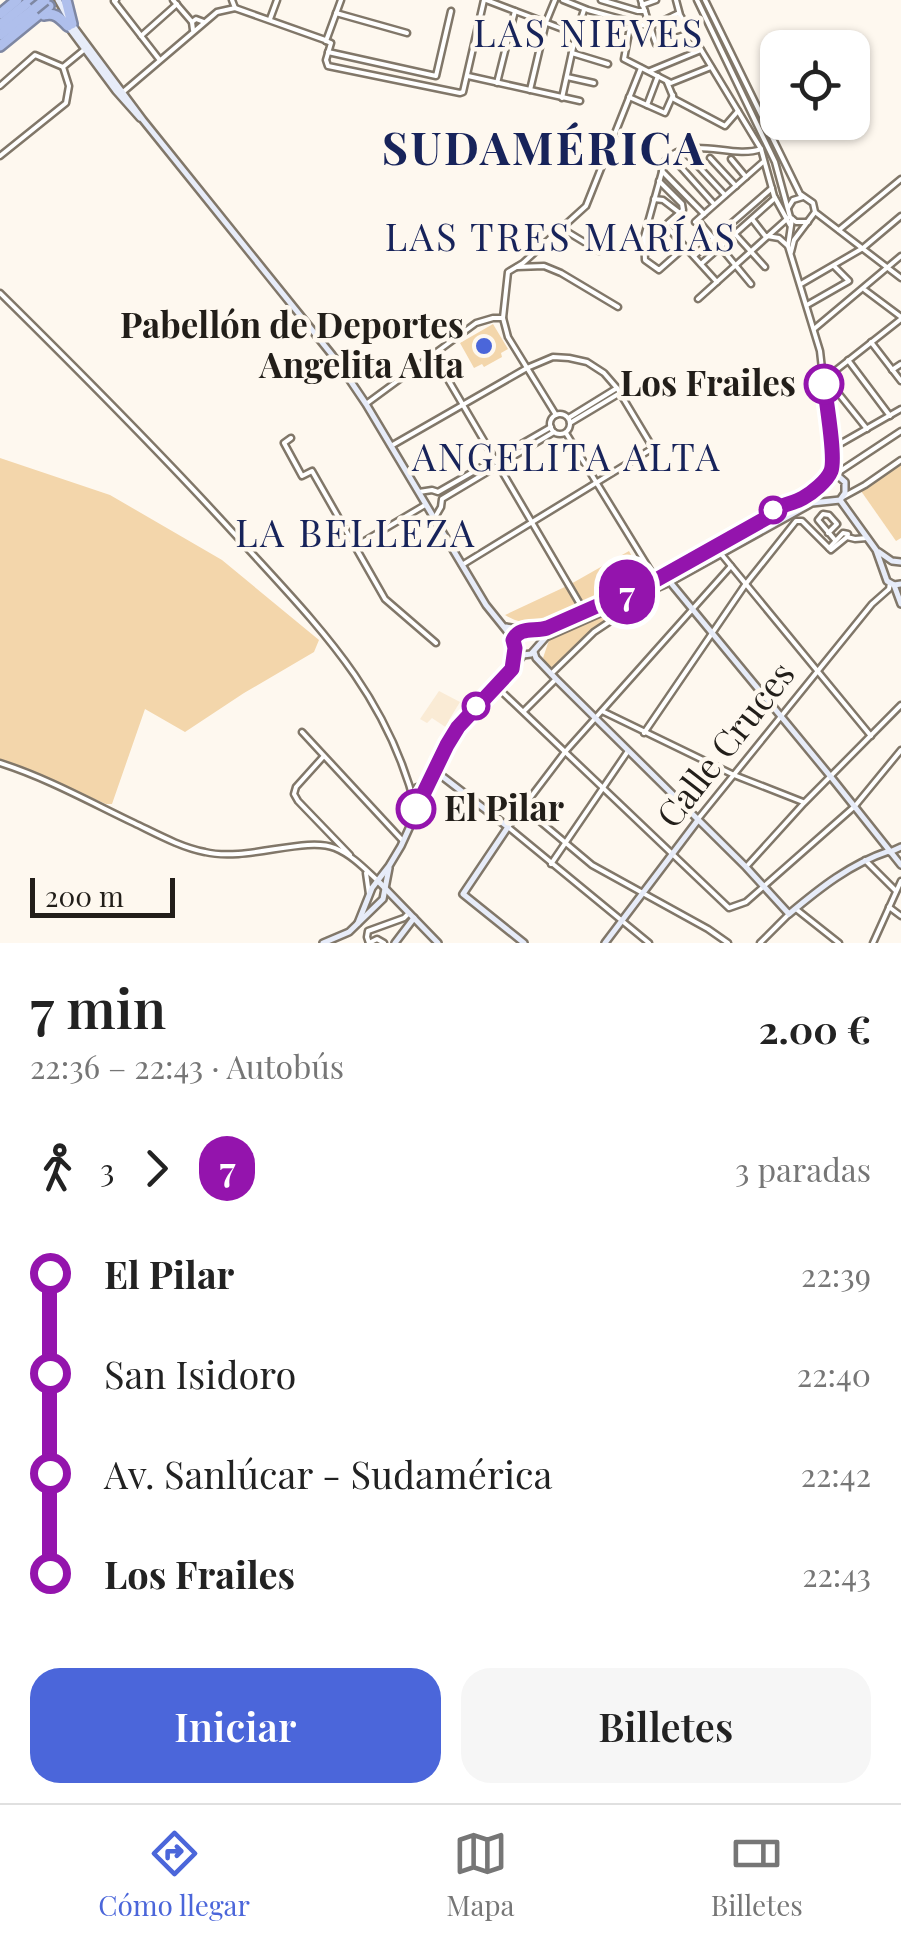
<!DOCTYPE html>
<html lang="es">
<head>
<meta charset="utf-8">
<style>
	body { margin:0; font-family:"Playfair Display",serif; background:#f6f6f6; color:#222; height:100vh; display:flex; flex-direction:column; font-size:38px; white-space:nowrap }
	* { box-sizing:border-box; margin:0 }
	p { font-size:32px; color:#767676 }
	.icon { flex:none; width:55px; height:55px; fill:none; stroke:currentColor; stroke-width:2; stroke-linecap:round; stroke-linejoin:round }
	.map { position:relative; height:943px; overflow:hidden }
	.panel { display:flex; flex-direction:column; background:#fff; flex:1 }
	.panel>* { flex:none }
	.badge { padding:0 20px; border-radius:32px; font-size:35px; line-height:65px }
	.buttons { position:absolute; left:760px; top:30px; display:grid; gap:20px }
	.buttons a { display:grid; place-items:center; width:110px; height:110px; border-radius:20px; background:#fff; box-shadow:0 2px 8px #0004; font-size:50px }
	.scale { position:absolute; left:30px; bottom:25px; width:145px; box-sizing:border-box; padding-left:10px; border:5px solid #221e19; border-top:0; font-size:28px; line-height:35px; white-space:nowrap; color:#221e19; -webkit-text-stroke:8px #fef8ef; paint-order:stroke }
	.map>.badge { position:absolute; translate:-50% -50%; box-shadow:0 0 0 5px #fff }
	.legs { display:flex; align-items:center; gap:15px; height:110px; padding:0 30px; font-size:32px }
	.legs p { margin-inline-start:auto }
	.head { display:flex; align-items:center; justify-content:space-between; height:170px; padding:0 30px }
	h1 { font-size:55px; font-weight:600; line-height:75px }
	.primary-button { display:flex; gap:20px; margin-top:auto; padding:20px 30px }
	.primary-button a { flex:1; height:115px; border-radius:30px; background:#4b66da; color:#fff; font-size:40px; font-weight:600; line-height:115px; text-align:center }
	.primary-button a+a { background:#f6f6f6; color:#222 }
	ul { padding:0 30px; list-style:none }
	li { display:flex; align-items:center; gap:35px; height:100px; font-size:38px }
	li i { display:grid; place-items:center; width:15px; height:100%; margin:0 12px; background:currentColor }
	li i::after { content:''; width:25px; height:25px; margin:-12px; border:8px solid; border-radius:50%; background:#fff }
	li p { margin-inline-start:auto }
	li:first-child i { background:linear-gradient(#0000 50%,currentColor 0) }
	li:last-child i { background:linear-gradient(currentColor 50%,#0000 0) }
	.tab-bar { display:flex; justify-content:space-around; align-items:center; height:140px; border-top:2px solid #e0e0e0; background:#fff; font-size:28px; color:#767676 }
	.tab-bar a { display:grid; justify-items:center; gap:5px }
	.tab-bar .active { color:#4b66da }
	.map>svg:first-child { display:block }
	.built { fill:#faebd5 }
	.green { fill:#f3d6ab }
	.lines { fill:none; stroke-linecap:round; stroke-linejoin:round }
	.street-casing { stroke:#817769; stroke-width:9 }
	.secondary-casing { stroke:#817769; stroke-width:10 }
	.highway-casing { stroke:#7e87a2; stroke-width:14 }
	.street { stroke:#fff; stroke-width:4 }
	.secondary { stroke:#e7ecf9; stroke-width:5 }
	.highway { stroke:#afbfec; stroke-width:9 }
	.highway-bridge-casing { stroke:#7e87a2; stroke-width:14; stroke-linecap:butt }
	.highway-bridge { stroke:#afbfec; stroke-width:9 }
	.line-1-casing { stroke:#fff; stroke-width:22 }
	.line-1 { stroke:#9414ad; stroke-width:15 }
	.poi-dot { fill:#4b66da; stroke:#fef8ef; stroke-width:4 }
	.stop-1-dot { fill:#fff; stroke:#9414ad; stroke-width:5 }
	.labels { text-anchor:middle; stroke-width:9; stroke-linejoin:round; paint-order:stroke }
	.poi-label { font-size:35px; font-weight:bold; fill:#221e19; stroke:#fef8ef; text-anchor:end }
	.stop-label { font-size:35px; font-weight:bold; fill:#221e19; stroke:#fef8ef; text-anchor:end }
	.street-label { font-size:35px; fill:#221e19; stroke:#fef8ef }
	.neighbourhood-label { font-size:38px; letter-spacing:2.5px; fill:#17235a; stroke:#fef8ef }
	.district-label { font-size:45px; font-weight:bold; letter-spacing:2.5px; fill:#17235a; stroke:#fef8ef }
</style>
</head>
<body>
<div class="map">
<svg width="901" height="943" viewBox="0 0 901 943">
	<rect width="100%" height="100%" fill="#fef8ef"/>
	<!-- built -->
	<polygon class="built" points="439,691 460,702 449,720 451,721 447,728 432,718 427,723 420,719"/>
	<!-- green -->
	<g class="green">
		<polygon points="493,324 508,349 501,353 502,357 484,367 482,364 474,368 460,343"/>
		<polygon points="0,458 110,495 222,560 319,640 314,652 244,693 185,732 145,709 112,804 106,804 28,770 0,761"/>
		<polygon points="901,464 901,538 896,541 861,491"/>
		<polygon points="800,502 802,506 660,584 552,631 551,628 659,580"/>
		<path d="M629 551 643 577C618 590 561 622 535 623 523 623 515 621 505 615L569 585Z"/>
		<polygon points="633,602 592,629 552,669 543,658 549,640"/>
	</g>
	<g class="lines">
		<!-- street casing -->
		<g class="street-casing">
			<g id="street">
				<polyline points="116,0 114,1 159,59"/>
				<polyline points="173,0 192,22"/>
				<polyline points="486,0 576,34"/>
				<polyline points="563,0 588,10 650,27 679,13"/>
				<polyline points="601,0 638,11 645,11"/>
				<polyline points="641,0 656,44 691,33"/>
				<polyline points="676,0 680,15 761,149 774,196 790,225"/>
				<polyline points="697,0 775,162 790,217 796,222 808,222"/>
				<polyline points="705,0 800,194 813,203 815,212 901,278"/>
				<polyline points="642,5 656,0"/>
				<polyline points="235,8 325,40"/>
				<polyline points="336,13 407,33"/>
				<polyline points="270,19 277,0"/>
				<polyline points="631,22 624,59 671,83 711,67"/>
				<polyline points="193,30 192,22 196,19 204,22"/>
				<polyline points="141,36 177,4"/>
				<polyline points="326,41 331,43 326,60 328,66 460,93 463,92 484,0"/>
				<polyline points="326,41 341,0"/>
				<polyline points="328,52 436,76 451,11"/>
				<polyline points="572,53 608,64"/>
				<polyline points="650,71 701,50"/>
				<polyline points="468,76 580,101"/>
				<polyline points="567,77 594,83"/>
				<polyline points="667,82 674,99 725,126 738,111"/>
				<polyline points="497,83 515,11"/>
				<polyline points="0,86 35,55 63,67 85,49"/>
				<polyline points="530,90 546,22 555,0"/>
				<polyline points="123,92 217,12 235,8 232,0"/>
				<polyline points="629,97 665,113 673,95"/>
				<polyline points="562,98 576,34 584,10"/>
				<polyline points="647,105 658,76"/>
				<polyline points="684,151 725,195"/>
				<polyline points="670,155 714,204"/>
				<polyline points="0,156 66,103 69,86 63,67"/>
				<polyline points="710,158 736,186"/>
				<polyline points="731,159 746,177"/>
				<polyline points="662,171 704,214"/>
				<polyline points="659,181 682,204 683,210 668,223 667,227 717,282"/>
				<polyline points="654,199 663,200 680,213"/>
				<polyline points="788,208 793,200 803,197"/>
				<polyline points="752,219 766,237"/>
				<polyline points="792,219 788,246 820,351 831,449 831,470 828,475"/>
				<polyline points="698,220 751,284"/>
				<polyline points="695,222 763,162"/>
				<polyline points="561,228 599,251"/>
				<polyline points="839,230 901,179"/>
				<polyline points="735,234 765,267"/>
				<polyline points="767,236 779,238 788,246"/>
				<path d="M685 247 659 270 645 260 644 237 665 161C690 133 731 160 761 149"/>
				<polyline points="791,252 794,240 815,212"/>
				<polyline points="694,256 772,188"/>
				<polyline points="701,264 775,198"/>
				<polyline points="517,267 544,266 561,273 618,307"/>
				<polyline points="801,284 863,248 901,216"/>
				<polyline points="865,290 901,317"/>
				<path d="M0 293C81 373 162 454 239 539 316 624 387 692 416 809"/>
				<polyline points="698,299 788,218"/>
				<polyline points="807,305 849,281 834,266"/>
				<polyline points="814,329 901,256"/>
				<polyline points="871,342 901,381"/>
				<polyline points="433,354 584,611"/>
				<polyline points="848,360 890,416"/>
				<polyline points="892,370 901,364"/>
				<polyline points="826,378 901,319"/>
				<polyline points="831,384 867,429"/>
				<polyline points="366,404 476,323 493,318 503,318"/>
				<circle cx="560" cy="424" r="10"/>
				<polyline points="556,415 508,337 503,318 508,272 523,263 586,206 641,68"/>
				<polyline points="570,417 617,388"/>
				<polyline points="570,423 620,393"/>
				<polyline points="566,433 655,578"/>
				<polyline points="291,438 284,443 302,476 312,471 385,599 436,643"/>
				<polyline points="391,446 527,368 553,357 569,358 587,362 604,373 617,388 653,448 462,565"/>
				<polyline points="831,449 901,409"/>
				<polyline points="831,449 837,458 839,472"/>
				<polyline points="839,472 901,431"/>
				<polyline points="419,492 432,490 438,492 551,427"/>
				<polyline points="843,497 865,485 901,460"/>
				<polyline points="434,519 441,507 442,499 554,432"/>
				<polyline points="828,533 837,524 829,515 823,514 818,520 835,540"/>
				<polyline points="356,546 425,505"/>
				<polyline points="829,548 843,533 848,534 847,537"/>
				<polyline points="722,555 871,736"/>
				<polyline points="551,674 594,632 633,606 641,596"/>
				<polyline points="498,688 729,908 746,902 855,806 901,750"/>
				<polyline points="524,711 556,679"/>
				<polyline points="602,711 734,775 803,802"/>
				<polyline points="302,732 403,841"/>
				<polyline points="644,733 745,585 796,521 802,521 831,550 847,537 855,539 867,538"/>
				<polyline points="323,757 296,787 294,794 298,801 350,855"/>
				<path d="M0 763C47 778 90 802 134 823 157 834 180 847 205 852 246 862 305 836 335 848 352 855 365 869 378 881"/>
				<polyline points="412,793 417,787 422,788 428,784"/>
				<polyline points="523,807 592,865 708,929 728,943"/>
				<polyline points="698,819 872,604 889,589 890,583"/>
				<polyline points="865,860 896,891"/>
				<polyline points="551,864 628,751"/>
				<polyline points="746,867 804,803 901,705"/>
				<polyline points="366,873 369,894"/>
				<polyline points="889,907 901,916"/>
				<polyline points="796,909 839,943"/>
				<polyline points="369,943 367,937 368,931 404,918 409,913"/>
				<polyline points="369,943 377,939 384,943"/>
				<polyline points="649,943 508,827 565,752 731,566"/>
				<polyline points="760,943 789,914"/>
				<polyline points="873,943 901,881"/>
			</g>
		</g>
		<!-- secondary casing -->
		<g class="secondary-casing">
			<g id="secondary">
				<polyline points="58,0 67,16"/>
				<polyline points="67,25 116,91 140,118"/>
				<polyline points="73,26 143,120 337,361 366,404 486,605 511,636 515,649 512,669"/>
				<polyline points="840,500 876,550 887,581 894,585 901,584"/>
				<polyline points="879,552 892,561 901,562"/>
				<polyline points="670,582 831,777 901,865"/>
				<polyline points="894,585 901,604"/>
				<polyline points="506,627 533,632 547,628 656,579 809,495 828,475 837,475 845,482 845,493 840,500 812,503 670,582 546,637 531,654 523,655 515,649"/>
				<path d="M534 652 536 658 556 679 746 867 789 914C820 888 850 864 889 851"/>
				<polyline points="434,770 508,827 463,894 524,943"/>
				<polyline points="890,852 901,847"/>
				<polyline points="378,881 438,943"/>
				<polyline points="358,923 372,888 389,866 401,846 447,745 469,714 497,687 523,655"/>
				<polyline points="323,943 349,932 383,899 389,868"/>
				<polyline points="395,943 414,918"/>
				<polyline points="605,943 698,820"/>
			</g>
		</g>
		<!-- highway casing -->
		<g class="highway-casing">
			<g id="highway">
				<polyline points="66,0 72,24"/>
				<polyline points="0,14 17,0"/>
				<path d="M44 15C55 12 60 18 68 26"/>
				<polyline points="0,25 31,0"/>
				<polyline points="0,35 34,9"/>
				<polyline points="0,46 49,6"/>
			</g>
		</g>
		<!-- street -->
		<use href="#street" class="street"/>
		<!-- secondary -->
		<use href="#secondary" class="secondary"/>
		<!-- highway -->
		<use href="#highway" class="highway"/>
		<!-- highway-bridge casing -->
		<g class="highway-bridge-casing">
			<polyline id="highway-bridge" points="34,9 45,0"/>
		</g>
		<!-- highway-bridge -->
		<use href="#highway-bridge" class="highway-bridge"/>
	</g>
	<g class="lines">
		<!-- line-1 casing -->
		<g class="line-1-casing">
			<path id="line-1" d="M416 809 447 745 458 727 512 669 515 648 513 640C520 626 534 632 547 628L656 580 770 516C778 504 791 505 803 498 812 493 827 481 831 471 836 458 826 400 824 384"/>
		</g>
		<!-- line-1 -->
		<use href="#line-1" class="line-1"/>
	</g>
	<!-- markers -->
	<circle class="poi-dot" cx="484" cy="346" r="10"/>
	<g class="stop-1-dot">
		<circle cx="824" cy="384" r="18"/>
		<circle cx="773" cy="510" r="12"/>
		<circle cx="476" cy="706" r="12"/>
		<circle cx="416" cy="809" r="18"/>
	</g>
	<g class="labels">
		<!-- poi labels -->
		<g class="poi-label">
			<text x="464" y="338">Pabellón de Deportes<tspan x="464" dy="40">Angelita Alta</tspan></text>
		</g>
		<!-- stop labels -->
		<g class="stop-label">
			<text x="796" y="396">Los Frailes</text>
			<text x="444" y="821" text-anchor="start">El Pilar</text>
		</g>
		<!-- street labels -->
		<g class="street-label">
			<text transform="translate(726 745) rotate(-52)" y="12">Calle Cruces</text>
		</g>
		<!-- neighbourhood labels -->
		<g class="neighbourhood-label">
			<text x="589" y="47">LAS NIEVES</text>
			<text x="561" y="251">LAS TRES MARÍAS</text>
			<text x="567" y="471">ANGELITA ALTA</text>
			<text x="356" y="547">LA BELLEZA</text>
		</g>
		<!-- district labels -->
		<g class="district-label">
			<text x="544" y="165">SUDAMÉRICA</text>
		</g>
	</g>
</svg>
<div class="buttons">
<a><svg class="icon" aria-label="locate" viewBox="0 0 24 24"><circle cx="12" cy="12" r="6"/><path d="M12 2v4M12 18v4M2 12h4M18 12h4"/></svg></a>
</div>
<div class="scale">200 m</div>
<b class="badge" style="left:627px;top:592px;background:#9414ad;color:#fff">7</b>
</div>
<section class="panel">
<div class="head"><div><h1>7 min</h1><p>22:36 – 22:43 · Autobús</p></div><b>2.00 €</b></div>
<div class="legs"><svg class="icon" aria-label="walk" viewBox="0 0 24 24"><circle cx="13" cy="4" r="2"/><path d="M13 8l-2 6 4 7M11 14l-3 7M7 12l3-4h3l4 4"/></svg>3<svg class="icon" aria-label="forward" viewBox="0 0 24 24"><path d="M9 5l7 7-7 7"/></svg><b class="badge" style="background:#9414ad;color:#fff">7</b><p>3 paradas</p></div>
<ul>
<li><i style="color:#9414ad"></i><b>El Pilar</b><p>22:39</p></li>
<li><i style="color:#9414ad"></i><span>San Isidoro</span><p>22:40</p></li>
<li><i style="color:#9414ad"></i><span>Av. Sanlúcar - Sudamérica</span><p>22:42</p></li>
<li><i style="color:#9414ad"></i><b>Los Frailes</b><p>22:43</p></li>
</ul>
<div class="primary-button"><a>Iniciar</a><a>Billetes</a></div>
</section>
<nav class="tab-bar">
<a class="active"><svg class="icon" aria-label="directions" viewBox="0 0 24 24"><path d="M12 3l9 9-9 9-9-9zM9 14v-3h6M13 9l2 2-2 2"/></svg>Cómo llegar</a>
<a><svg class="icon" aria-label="map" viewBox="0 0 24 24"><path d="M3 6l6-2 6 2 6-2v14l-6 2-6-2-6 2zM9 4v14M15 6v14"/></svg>Mapa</a>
<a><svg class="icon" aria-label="tickets" viewBox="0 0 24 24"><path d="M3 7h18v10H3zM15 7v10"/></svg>Billetes</a>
</nav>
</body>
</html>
